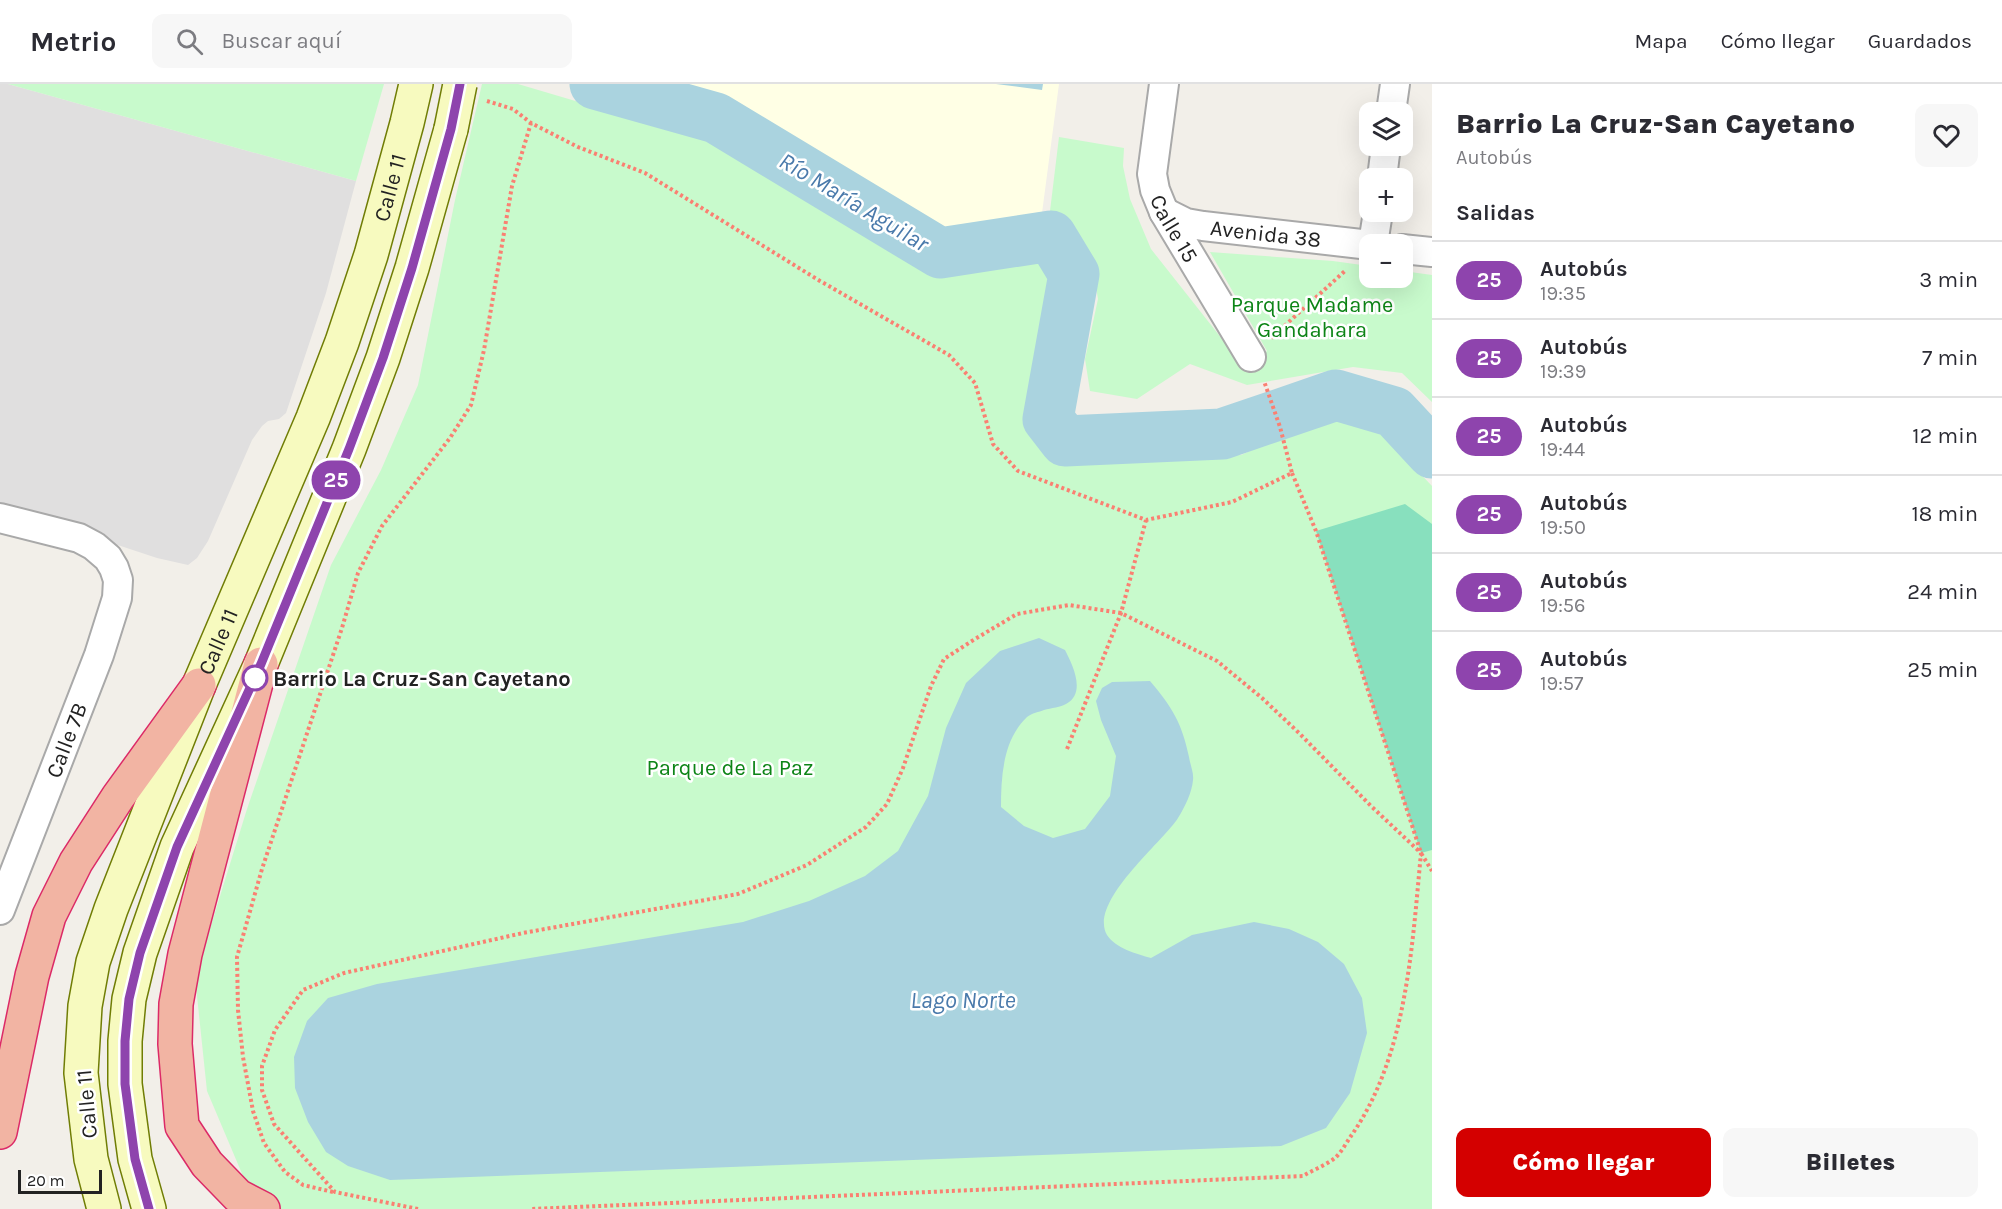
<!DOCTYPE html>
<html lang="es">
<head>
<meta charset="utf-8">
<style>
	body { margin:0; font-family:Karla,sans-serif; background:#f7f7f7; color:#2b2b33; height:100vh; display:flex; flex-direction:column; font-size:22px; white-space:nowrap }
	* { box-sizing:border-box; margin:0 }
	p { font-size:20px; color:#7c7c81 }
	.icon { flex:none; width:33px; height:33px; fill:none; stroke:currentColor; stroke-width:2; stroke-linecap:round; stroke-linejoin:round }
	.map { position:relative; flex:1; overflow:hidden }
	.details { display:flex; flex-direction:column; background:#fff; width:570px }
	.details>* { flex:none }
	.badge { padding:0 12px; border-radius:20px; font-size:21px; line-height:39px }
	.tools { position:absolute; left:1359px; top:18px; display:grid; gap:12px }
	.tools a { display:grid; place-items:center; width:54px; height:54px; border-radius:12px; background:#fff; box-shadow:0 6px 24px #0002; font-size:30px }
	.scale { position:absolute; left:18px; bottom:15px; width:84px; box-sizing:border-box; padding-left:6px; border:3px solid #222; border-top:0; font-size:16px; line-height:21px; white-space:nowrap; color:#222; -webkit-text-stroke:4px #fff; paint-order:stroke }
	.map>.badge { position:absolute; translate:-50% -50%; box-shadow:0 0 0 3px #fff }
	h2 { padding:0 24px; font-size:22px; line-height:54px }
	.round { display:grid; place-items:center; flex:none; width:63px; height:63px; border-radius:12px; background:#f7f7f7 }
	.summary { display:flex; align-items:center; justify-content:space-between; height:102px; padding:0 24px }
	h1 { font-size:28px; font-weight:800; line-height:45px }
	.cta { display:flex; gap:12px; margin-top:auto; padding:12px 24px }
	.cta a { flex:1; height:69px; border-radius:12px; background:#d40000; color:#fff; font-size:24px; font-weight:800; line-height:69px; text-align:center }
	.cta a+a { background:#f7f7f7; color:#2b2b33 }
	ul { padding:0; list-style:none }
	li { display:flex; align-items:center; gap:18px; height:78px; padding:0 24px; border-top:2px solid #e1e1e2 }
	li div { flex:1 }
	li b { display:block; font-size:22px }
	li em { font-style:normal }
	li .badge { min-width:66px; font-weight:700; text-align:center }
	header { display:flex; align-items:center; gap:36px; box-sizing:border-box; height:84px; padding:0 30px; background:#fff; border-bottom:2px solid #e1e1e2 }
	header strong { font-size:28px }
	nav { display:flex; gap:33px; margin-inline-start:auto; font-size:21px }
	.search { width:420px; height:54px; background:#f7f7f7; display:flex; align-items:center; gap:15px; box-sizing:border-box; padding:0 21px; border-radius:12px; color:#7c7c81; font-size:22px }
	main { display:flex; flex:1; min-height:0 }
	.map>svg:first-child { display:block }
	.residential { fill:#e0dfdf }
	.education { fill:#ffffe5 }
	.park { fill:#c8facc }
	.pitch { fill:#88e0be }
	.water { fill:#aad3df }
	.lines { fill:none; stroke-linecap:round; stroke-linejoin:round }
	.river { stroke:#aad3df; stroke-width:51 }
	.minor-casing { stroke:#a9a9a9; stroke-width:32 }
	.secondary-casing { stroke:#707d05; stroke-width:36 }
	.trunk-casing { stroke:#dc2a67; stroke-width:36 }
	.path { stroke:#fa8072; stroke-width:4; stroke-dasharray:3 3; stroke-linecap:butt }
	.minor { stroke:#fff; stroke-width:28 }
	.secondary { stroke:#f7fabf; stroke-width:33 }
	.trunk { stroke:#f2b4a3; stroke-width:33 }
	.secondary-bridge-casing { stroke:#707d05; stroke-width:36; stroke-linecap:butt }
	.secondary-bridge { stroke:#f7fabf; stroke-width:33 }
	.line-casing { stroke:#fff; stroke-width:14 }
	.line { stroke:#8e44ad; stroke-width:9 }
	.stop-dot { fill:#fff; stroke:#8e44ad; stroke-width:3 }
	.labels { text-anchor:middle; stroke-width:5; stroke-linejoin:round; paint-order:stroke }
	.street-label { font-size:22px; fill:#222; stroke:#fff }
	.park-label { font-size:22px; fill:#0c8416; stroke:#fff }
	.stop-label { font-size:22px; font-weight:bold; fill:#222; stroke:#fff; text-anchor:start }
	.water-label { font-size:24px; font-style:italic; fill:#4a7aab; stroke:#fff }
</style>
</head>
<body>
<header>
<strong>Metrio</strong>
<div class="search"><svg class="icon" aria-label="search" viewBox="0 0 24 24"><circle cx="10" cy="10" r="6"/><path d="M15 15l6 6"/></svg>Buscar aquí</div>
<nav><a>Mapa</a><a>Cómo llegar</a><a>Guardados</a></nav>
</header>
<main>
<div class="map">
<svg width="1432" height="1125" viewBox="0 0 1432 1125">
	<rect width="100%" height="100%" fill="#f2efe9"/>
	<!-- residential -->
	<polygon class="residential" points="0,0 8,0 356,97 326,209 286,329 279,335 268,337 262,342 252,356 208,457 197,474 188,481 157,474 0,422"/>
	<!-- education -->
	<polygon class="education" points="671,0 1059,0 1042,129 1014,140 943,148 735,16"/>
	<!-- park -->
	<g class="park">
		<polygon points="8,0 384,0 356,97"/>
		<polygon points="482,0 518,0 707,56 922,178 960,185 1038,173 1054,197 1035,336 1048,375 1241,371 1331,331 1378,339 1389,357 1432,402 1432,1125 257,1125 207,1007 195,893 247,725 331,481 381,386 418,301 455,116"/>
		<polygon points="1059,53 1124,64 1123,82 1130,115 1151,165 1245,284 1267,267 1210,168 1333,177 1369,182 1370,194 1402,194 1403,187 1432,191 1432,318 1402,289 1353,283 1247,301 1190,280 1137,315 1090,307 1085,275 1098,215 1090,169 1050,127"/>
	</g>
	<!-- pitch -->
	<polygon class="pitch" points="1405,420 1432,440 1432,766 1421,769 1316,447"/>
	<!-- water -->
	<g class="water">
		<polygon points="996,0 1043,0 1042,6"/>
		<path d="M1039 554 1065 566C1072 580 1087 609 1066 620 1061 623 1051 624 1044 626 1039 628 1032 629 1027 633 1003 656 1001 692 1001 723L1024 742 1053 754 1085 745 1110 712 1116 672 1101 636 1096 617 1102 604 1112 598 1150 597C1172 623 1182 639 1189 673 1190 680 1194 689 1193 696 1192 708 1185 723 1178 734 1162 759 1088 818 1107 851 1115 864 1137 870 1151 874L1192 851 1254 838 1289 845 1318 858 1344 880 1362 914 1367 949 1350 1009 1326 1044 1281 1062 390 1096 348 1082 326 1068 308 1038 295 1004 294 973 307 937 328 914 377 900 743 838 809 817 865 792 898 767 928 712 946 644 966 599 1000 567Z"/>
	</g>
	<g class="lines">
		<!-- river -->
		<polyline class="river" points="595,0 716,34 940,169 1051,152 1074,190 1048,335 1065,357 1222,350 1336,311 1394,328 1432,369"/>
		<!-- minor casing -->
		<g class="minor-casing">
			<g id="minor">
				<path id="s1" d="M1164 0 1152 90 1155 106 1164 128 1251 273"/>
				<polyline points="1391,28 1395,0"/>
				<polyline points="1382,94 1386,62"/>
				<path id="s2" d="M1164 128 1186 139 1203 142 1370 161"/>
				<polyline points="1373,160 1378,128"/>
				<polyline points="1402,165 1432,168"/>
				<polyline points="0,434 79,454 94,462 108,474 114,484 118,496 117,514 99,571 0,826"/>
			</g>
		</g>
		<!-- secondary casing -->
		<g class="secondary-casing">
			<g id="secondary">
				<path id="s3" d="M104 1125 91 1075 81 989 85 922 93 878 111 825 199 601 313 334 342 258 371 171 407 39 416 0"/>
				<polyline points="149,1125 135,1075 125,1000 125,957 129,915 140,869 177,763 261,580 349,365 383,274 412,184 451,45"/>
			</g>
		</g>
		<!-- trunk casing -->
		<g class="trunk-casing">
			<g id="trunk">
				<polyline points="261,580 185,870 176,920 175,960 182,1042 207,1080 238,1112 263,1125"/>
				<polyline points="0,1048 32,892 49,832 76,778 118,713 199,601"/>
			</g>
		</g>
		<!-- path -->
		<g class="path">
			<polyline points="487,17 513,25 531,39 578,63 645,89 820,197 949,271 975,299 993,360 1018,387 1146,436 1232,418 1292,389 1280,343 1264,297"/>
			<polyline points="1271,254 1345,187"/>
			<polyline points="1292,389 1316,447 1421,769 1432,787"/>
			<polyline points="1067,665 1121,529 1146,436"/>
			<polyline points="333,1108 303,1101 285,1088 264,1059 253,1027 243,973 238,926 237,873 262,785 342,544 358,489 382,442 450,354 471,321 484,266 512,102 531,39"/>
			<path d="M418 1125 335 1108 274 1040 262 1006V982L275 946 303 906 344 889 523 849 738 810 807 781 866 743 887 720 903 684 931 602 944 575 975 555 1017 530 1069 521 1121 529 1217 577 1262 614 1299 649 1371 722 1421 769C1412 863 1407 972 1351 1052 1346 1059 1341 1069 1335 1074 1326 1081 1313 1086 1303 1092L530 1125"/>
		</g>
		<!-- minor -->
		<use href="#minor" class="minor"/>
		<!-- secondary -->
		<use href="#secondary" class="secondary"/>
		<!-- trunk -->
		<use href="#trunk" class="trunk"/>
		<!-- secondary-bridge casing -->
		<g class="secondary-bridge-casing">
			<polyline id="secondary-bridge" points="451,45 460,0"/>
		</g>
		<!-- secondary-bridge -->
		<use href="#secondary-bridge" class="secondary-bridge"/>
	</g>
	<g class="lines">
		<!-- line casing -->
		<g class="line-casing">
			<polyline id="line" points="149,1125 135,1075 125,1000 125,957 129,915 140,869 177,763 261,580 349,365 383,274 412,184 451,45 460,0"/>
		</g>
		<!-- line -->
		<use href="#line" class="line"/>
	</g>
	<!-- markers -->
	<circle class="stop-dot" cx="255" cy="594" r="12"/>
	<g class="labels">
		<!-- street labels -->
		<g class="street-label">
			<text dy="8" stroke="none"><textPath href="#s3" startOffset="1080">Calle 11</textPath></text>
			<text dy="8" stroke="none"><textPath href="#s1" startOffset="150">Calle 15</textPath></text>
			<text dy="8" stroke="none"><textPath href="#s2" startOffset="105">Avenida 38</textPath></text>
			<text dy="8" stroke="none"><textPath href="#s3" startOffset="594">Calle 11</textPath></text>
			<text transform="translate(66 656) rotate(-69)" y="8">Calle 7B</text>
			<text transform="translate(86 1020) rotate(-95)" y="8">Calle 11</text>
		</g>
		<!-- park labels -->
		<g class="park-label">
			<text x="1312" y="228">Parque Madame<tspan x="1312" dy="25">Gandahara</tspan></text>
			<text x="730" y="691">Parque de La Paz</text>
		</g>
		<!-- stop labels -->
		<g class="stop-label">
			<text x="273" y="602">Barrio La Cruz-San Cayetano</text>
		</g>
		<!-- water labels -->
		<g class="water-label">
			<text transform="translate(854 118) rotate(31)" y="8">Río María Aguilar</text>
			<text x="963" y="924">Lago Norte</text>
		</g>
	</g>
</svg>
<div class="tools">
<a><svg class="icon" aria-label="layers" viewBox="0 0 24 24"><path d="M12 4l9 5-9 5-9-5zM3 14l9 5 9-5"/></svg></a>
<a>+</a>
<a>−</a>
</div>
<div class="scale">20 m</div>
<b class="badge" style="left:336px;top:396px;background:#8e44ad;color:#fff">25</b>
</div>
<section class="details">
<div class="summary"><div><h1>Barrio La Cruz-San Cayetano</h1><p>Autobús</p></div><a class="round"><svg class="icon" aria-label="heart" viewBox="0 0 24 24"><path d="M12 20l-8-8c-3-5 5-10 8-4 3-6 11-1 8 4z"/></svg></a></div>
<h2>Salidas</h2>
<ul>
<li><span class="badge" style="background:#8e44ad;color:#fff">25</span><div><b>Autobús</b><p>19:35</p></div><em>3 min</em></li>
<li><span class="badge" style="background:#8e44ad;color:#fff">25</span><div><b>Autobús</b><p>19:39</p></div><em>7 min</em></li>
<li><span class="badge" style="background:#8e44ad;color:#fff">25</span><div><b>Autobús</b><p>19:44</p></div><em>12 min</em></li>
<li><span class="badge" style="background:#8e44ad;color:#fff">25</span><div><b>Autobús</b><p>19:50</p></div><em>18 min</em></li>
<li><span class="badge" style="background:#8e44ad;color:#fff">25</span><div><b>Autobús</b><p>19:56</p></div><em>24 min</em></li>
<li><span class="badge" style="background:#8e44ad;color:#fff">25</span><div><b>Autobús</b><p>19:57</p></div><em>25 min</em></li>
</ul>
<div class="cta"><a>Cómo llegar</a><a>Billetes</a></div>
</section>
</main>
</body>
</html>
